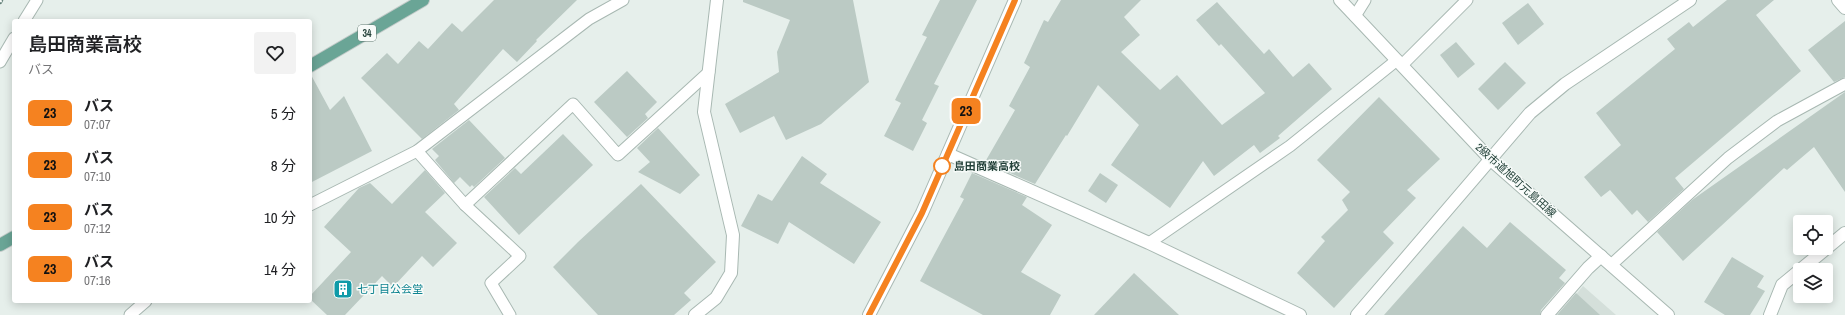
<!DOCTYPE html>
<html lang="ja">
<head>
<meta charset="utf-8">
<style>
	body { margin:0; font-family:"Archivo Narrow","Noto Sans JP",sans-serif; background:#f2f2f2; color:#202124; height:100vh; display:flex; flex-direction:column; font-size:15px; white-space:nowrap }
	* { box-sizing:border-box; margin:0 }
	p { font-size:13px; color:#757577 }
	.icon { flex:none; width:22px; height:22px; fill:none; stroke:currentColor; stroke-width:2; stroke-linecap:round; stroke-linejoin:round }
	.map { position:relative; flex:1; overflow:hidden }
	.side { position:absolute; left:12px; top:19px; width:300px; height:284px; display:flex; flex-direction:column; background:#fff; border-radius:4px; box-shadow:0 2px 10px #0003 }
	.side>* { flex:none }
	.badge { padding:0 8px; border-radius:6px; font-size:14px; line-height:26px }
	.tools { position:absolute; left:1793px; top:215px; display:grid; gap:8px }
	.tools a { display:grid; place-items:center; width:40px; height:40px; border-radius:4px; background:#fff; box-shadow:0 2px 10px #0003; font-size:20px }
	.map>.badge { position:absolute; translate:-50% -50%; box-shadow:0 0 0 2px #fff }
	.round { display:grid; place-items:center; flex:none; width:42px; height:42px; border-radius:4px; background:#f2f2f2 }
	.summary { display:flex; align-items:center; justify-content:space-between; height:68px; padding:0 16px }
	h1 { font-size:19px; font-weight:600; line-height:30px }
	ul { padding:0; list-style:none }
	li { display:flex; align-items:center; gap:12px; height:52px; padding:0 16px }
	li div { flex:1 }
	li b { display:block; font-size:15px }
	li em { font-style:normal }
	li .badge { min-width:44px; font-weight:700; text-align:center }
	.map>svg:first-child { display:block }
	.built { fill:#d4dfda }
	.building { fill:#bbcac4 }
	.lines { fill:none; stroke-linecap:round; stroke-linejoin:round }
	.service-casing { stroke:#a8b8b2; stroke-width:13 }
	.minor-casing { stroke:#a8b8b2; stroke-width:14 }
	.tertiary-casing { stroke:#a8b8b2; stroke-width:14 }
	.primary-casing { stroke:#c2cac8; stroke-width:14 }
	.service { stroke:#fff; stroke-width:11 }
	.minor { stroke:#fff; stroke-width:12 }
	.tertiary { stroke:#fff; stroke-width:12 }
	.primary { stroke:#6aa596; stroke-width:12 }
	.rail-casing { stroke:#5f7d75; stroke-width:4.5 }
	.rail { stroke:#f7fbf9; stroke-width:3; stroke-dasharray:9; stroke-linecap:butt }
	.line-casing { stroke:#fff; stroke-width:9 }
	.line { stroke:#f58220; stroke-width:6 }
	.stop-dot { fill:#fff; stroke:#f58220; stroke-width:2 }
	.labels { text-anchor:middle; stroke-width:3; stroke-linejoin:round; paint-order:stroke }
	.shield { fill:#f7fbf9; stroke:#637a73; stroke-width:1 }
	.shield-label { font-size:10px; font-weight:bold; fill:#24423a }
	.stop-label { font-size:11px; font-weight:bold; fill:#24423a; stroke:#f7fbf9; text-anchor:start }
	.street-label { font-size:11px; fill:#24423a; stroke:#f7fbf9 }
	.culture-label { font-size:11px; fill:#0d838f; stroke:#f7fbf9; text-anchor:start }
</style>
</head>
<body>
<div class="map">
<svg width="1845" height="315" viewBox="0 0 1845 315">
	<rect width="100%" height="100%" fill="#e6efeb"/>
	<!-- built -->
	<polygon class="built" points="1583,286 1616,315 1559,315"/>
	<!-- building -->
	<g class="building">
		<polygon points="494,0 577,0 536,40 537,41 517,62 503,49 454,104 459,110 422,139 361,78 387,53 398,64 419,41 428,49 452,23 462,32"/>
		<polygon points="743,0 853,0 869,82 821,124 786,140 774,116 740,133 725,104 779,72 777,52 790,20 743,2"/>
		<polygon points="940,0 977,0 934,84 939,86 922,120 927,123 913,151 884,136 901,103 895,100 927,37 922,35"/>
		<polygon points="1061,0 1141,0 1124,17 1140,35 1121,52 1160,90 1177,75 1222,125 1265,93 1221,44 1219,46 1196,20 1217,2 1264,54 1269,49 1293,77 1309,63 1332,89 1278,136 1280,138 1260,153 1254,145 1214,176 1203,161 1170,208 1111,165 1139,125 1098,85 1067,136 1066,135 1035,184 985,162 1015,110 1009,106 1030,67 1024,63 1044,20 1048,22"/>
		<polygon points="1727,0 1774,0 1756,15 1801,71 1675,178 1684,189 1648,222 1637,210 1632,215 1610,190 1601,197 1584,177 1621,145 1596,113 1675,49 1667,39 1689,22 1693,27"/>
		<polygon points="1528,3 1544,24 1518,45 1502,23"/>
		<polygon points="1845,21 1845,77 1834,82 1808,50"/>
		<polygon points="1456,42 1475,64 1458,78 1440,55"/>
		<polygon points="1505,62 1526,83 1498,110 1478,89"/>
		<polygon points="627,71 657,102 645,114 648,118 627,137 594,102"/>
		<polygon points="310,73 330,110 344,96 372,151 310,183"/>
		<polygon points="1845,92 1845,192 1814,147 1787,170 1784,168 1683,261 1657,232 1692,200"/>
		<polygon points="1379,97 1440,159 1407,190 1416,198 1383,232 1394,243 1334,308 1297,273 1325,241 1321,237 1348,210 1342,200 1350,192 1317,160"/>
		<polygon points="469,120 505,158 474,187 472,185 470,187 460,177 454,183 435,160 439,156 432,149"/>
		<polygon points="658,128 700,175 680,194 638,172 650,162 637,148"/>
		<polygon points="563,134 593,165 519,235 484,197 515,168 521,174"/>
		<polygon points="802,156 827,174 820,183 881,222 854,264 789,222 778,244 741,226 758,194 772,201"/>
		<polygon points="425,170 445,193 425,212 457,243 433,267 422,256 393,287 382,276 345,315 327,315 310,299 310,296 351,252 324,227 359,188 370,183 392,204"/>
		<polygon points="972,173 1027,197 1022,205 1052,225 1021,272 1061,295 1050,315 983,315 920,281 964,199 960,197"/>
		<polygon points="1100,173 1118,185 1106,203 1088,191"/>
		<polygon points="641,184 716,262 684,293 691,300 674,315 598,315 553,267 578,242"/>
		<polygon points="1510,222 1566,270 1559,278 1565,283 1541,310 1540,315 1384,315 1463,226 1487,248"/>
		<polygon points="1732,257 1764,276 1757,287 1765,291 1750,315 1725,315 1704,302"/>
		<polygon points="1134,273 1179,315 1094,315"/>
		<polygon points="1576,293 1600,315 1557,315"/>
	</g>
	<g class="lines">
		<!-- service casing -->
		<g class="service-casing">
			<g id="service">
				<polyline points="1355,16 1365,0"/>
				<polyline points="24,21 37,0"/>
				<polyline points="0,62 14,38"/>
				<polyline points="1402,65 1467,0"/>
				<polyline points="417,151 465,205 520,256 491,283 510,315"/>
				<polyline points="310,205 417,151 589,19 623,0"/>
				<polyline points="465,205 573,104 618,155 709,72"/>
				<polyline points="1149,243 1290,146 1397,60"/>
				<polyline points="1611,265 1728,158 1777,121 1845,84"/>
				<polyline points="130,315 146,301"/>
			</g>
		</g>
		<!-- minor casing -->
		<g class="minor-casing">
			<g id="minor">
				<polyline points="1838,0 1845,8"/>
				<polyline points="948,154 1149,243 1300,315"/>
				<polyline points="695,315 716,298 731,273 733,235 704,112 717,0"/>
				<polyline points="1357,315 1530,113 1565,84 1690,0"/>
				<polyline points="1547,315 1588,268 1601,256"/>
				<polyline points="1770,315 1782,285 1845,233"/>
			</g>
		</g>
		<!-- tertiary casing -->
		<g class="tertiary-casing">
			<g id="tertiary">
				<polyline points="1340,0 1491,160 1668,315"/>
				<polyline points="869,315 922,213 1015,0"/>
			</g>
		</g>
		<!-- primary casing -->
		<g class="primary-casing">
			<g id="primary">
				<polyline points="310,66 423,0"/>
				<polyline points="0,245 14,237"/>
			</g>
		</g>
		<!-- service -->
		<use href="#service" class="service"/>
		<!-- minor -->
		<use href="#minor" class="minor"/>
		<!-- tertiary -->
		<use href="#tertiary" class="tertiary"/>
		<!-- primary -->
		<use href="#primary" class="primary"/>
		<!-- rail casing -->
		<g class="rail-casing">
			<polyline id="rail" points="0,2 1,0"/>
		</g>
		<!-- rail -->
		<use href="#rail" class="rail"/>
	</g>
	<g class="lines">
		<!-- line casing -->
		<g class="line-casing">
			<polyline id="line" points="869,315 922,213 1015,0"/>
		</g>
		<!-- line -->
		<use href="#line" class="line"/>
	</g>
	<!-- icons -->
	<defs>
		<g id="building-square" transform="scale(1)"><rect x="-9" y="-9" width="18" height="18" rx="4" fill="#0f9aa8" stroke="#f7fbf9"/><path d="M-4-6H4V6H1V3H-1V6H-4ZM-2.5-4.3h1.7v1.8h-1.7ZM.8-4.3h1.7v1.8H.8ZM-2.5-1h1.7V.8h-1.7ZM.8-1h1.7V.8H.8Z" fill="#fff"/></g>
	</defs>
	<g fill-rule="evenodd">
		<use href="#building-square" x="343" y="289"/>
	</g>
	<!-- markers -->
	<circle class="stop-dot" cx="942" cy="166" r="8"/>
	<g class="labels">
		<!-- shield labels -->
		<rect class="shield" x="358" y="25" width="18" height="16" rx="3"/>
		<g class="shield-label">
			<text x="367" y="37">34</text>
		</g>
		<!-- stop labels -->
		<g class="stop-label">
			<text x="954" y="170">島田商業高校</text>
		</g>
		<!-- street labels -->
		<g class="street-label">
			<text transform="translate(1516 180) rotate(42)" y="4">2級市道旭町元島田線</text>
		</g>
		<!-- culture labels -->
		<g class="culture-label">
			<text x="357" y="293">七丁目公会堂</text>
		</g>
	</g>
</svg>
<div class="tools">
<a><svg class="icon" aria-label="locate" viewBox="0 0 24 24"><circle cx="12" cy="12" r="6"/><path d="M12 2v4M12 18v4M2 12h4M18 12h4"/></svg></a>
<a><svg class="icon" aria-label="layers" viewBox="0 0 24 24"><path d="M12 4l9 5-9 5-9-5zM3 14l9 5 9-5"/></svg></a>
</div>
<b class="badge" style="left:966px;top:111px;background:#f58220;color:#111">23</b>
<section class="side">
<div class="summary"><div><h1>島田商業高校</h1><p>バス</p></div><a class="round"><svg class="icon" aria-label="heart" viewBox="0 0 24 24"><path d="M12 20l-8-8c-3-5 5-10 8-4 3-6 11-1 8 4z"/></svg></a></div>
<ul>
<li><span class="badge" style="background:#f58220;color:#111">23</span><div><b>バス</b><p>07:07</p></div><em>5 分</em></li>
<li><span class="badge" style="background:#f58220;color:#111">23</span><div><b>バス</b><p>07:10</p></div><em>8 分</em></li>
<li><span class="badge" style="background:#f58220;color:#111">23</span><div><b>バス</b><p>07:12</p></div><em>10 分</em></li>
<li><span class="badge" style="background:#f58220;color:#111">23</span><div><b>バス</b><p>07:16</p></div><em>14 分</em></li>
</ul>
</section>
</div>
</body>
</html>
